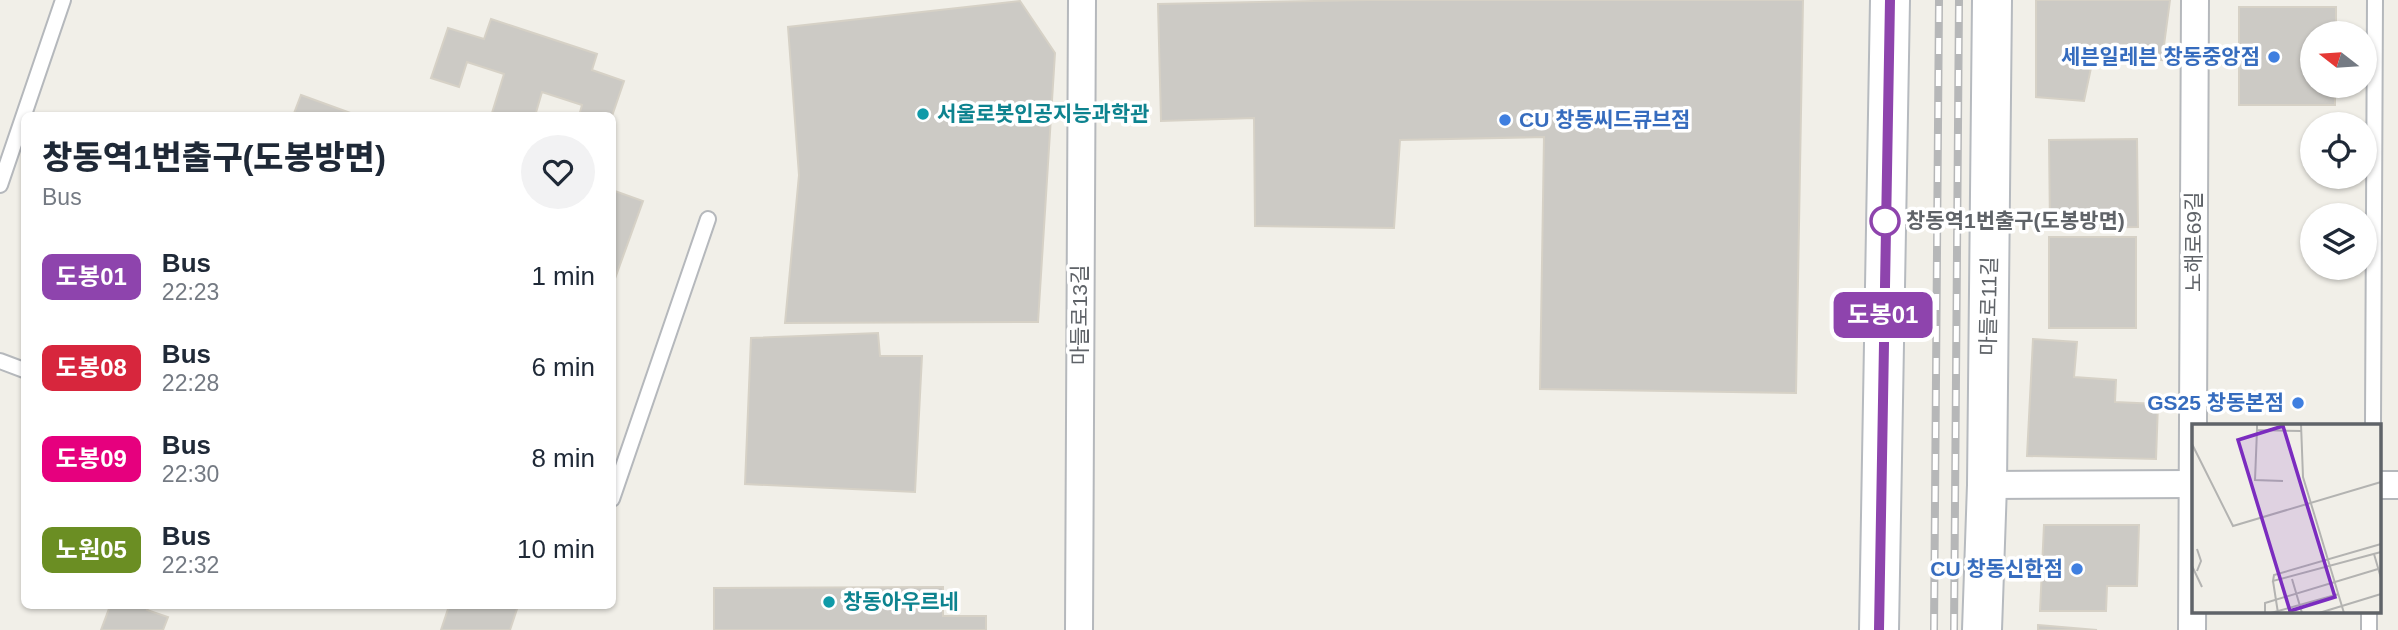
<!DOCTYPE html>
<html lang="en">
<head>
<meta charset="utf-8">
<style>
	body { margin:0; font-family:Arial,"Noto Sans KR",sans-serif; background:#f2f2f3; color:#1f2937; height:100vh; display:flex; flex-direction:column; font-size:26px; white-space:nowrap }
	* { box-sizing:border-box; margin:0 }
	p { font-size:23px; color:#747a83 }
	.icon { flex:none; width:38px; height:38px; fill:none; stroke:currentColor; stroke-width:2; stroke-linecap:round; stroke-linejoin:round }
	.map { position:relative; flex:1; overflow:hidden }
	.side { position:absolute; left:21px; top:112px; width:595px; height:497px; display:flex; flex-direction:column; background:#fff; border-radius:10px; box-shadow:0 2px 5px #0004 }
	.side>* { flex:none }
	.badge { padding:0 14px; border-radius:10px; font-size:24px; line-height:46px }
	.needle { width:46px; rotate:287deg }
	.fabs { position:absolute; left:2300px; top:21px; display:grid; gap:14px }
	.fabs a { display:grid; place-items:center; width:77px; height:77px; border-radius:50%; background:#fff; box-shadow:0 2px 5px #0004; font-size:35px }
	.map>.badge { position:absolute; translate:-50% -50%; box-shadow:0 0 0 4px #fff }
	.round { display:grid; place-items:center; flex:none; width:74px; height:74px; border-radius:37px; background:#f2f2f3 }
	.headline { display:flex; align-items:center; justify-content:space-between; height:119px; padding:0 21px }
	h1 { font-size:33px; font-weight:800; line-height:52px }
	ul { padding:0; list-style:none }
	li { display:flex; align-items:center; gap:21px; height:91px; padding:0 21px }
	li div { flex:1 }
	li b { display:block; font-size:26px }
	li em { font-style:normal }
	li .badge { min-width:77px; font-weight:700; text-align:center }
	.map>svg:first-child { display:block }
	.building { fill:#cccac5; stroke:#d6d1c6; stroke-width:2 }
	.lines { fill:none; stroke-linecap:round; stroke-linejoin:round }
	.service-casing { stroke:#b5b8bc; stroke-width:18 }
	.minor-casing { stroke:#b5b8bc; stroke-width:30 }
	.secondary-casing { stroke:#b6babf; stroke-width:42 }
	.service { stroke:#fff; stroke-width:14 }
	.minor { stroke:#fff; stroke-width:26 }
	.secondary { stroke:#fff; stroke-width:38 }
	.rail-casing { stroke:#b6b7b8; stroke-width:8 }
	.rail { stroke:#fff; stroke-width:5; stroke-dasharray:16; stroke-linecap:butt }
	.line-casing { stroke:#fff; stroke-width:16 }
	.line { stroke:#8e44ad; stroke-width:10 }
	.shop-dot { fill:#3f7fe0; stroke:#fff; stroke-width:2.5 }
	.culture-dot { fill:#0f9aa8; stroke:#fff; stroke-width:2.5 }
	.stop-dot { fill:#fff; stroke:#8e44ad; stroke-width:3.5 }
	.labels { text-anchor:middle; stroke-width:7; stroke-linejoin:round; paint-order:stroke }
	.shop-label { font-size:21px; font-weight:bold; fill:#366cbe; stroke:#fff; text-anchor:end }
	.culture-label { font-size:21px; font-weight:bold; fill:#0d838f; stroke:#fff; text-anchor:start }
	.stop-label { font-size:21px; font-weight:bold; fill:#5f6368; stroke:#fff; text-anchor:start }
	.street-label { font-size:21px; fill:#5f6368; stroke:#fff }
	.inset-road { fill:none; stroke:#b3b3b1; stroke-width:2 }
	.view { fill:#7b2cbf; fill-opacity:0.15; stroke:#7b2cbf; stroke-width:3.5 }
	.inset-edge { fill:none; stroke:#5f6368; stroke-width:3.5 }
</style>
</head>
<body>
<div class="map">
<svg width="2398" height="630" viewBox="0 0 2398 630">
	<rect width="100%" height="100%" fill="#f1efe8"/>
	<!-- building -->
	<g class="building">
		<polygon points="1368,0 1803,0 1796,393 1540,389 1544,137 1400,140 1394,228 1255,226 1254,118 1161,121 1158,4"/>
		<polygon points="2036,0 2170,0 2162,60 2095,49 2084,101 2036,97"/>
		<polygon points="1020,1 1055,53 1038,322 785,323 799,175 788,27"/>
		<polygon points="2239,7 2336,7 2336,33 2312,33 2312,86 2335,86 2335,105 2239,105"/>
		<polygon points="491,19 597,54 592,70 624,81 612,116 579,116 582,105 542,92 535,116 498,116 492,113 504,74 467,62 459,87 431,78 448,28 484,39"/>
		<polygon points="301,95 356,115 356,116 293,116"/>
		<polygon points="2137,139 2138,227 2050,228 2049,140"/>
		<polygon points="612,190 643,201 612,287"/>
		<rect x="2049" y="237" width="87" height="91"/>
		<polygon points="878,333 880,356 922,356 915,492 745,484 751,338"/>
		<polygon points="2033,339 2077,342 2074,377 2116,380 2115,402 2158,404 2156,459 2027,456"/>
		<polygon points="2044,525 2139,525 2137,586 2107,586 2106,611 2040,611"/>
		<polygon points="943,587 943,616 986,616 986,630 714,630 714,588"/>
		<polygon points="110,606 149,606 147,610 168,617 163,630 101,630"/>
		<polygon points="449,606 518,606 510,630 441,630"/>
		<polygon points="2038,625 2097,630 2038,630"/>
	</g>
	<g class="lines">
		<!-- service casing -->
		<g class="service-casing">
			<g id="service">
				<polyline points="0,185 63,0"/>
				<polyline points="0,361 24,370"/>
				<polyline points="2373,425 2375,0"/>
				<polyline points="612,499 708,219"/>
				<polyline points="2369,630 2369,611"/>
			</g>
		</g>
		<!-- minor casing -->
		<g class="minor-casing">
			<g id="minor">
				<polyline points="1987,485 2193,484"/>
				<polyline points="2379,485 2398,485"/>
				<polyline points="1079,630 1082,0"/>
				<polyline points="2192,630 2195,0"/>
			</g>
		</g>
		<!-- secondary casing -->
		<g class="secondary-casing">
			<g id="secondary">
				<polyline points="1879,630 1890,0"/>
				<polyline points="1982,630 1987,485 1992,0"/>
			</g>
		</g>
		<!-- service -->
		<use href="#service" class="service"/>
		<!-- minor -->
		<use href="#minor" class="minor"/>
		<!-- secondary -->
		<use href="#secondary" class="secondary"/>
		<!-- rail casing -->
		<g class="rail-casing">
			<g id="rail">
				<polyline points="1934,630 1939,0"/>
				<polyline points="1954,630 1959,0"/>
			</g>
		</g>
		<!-- rail -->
		<use href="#rail" class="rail"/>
	</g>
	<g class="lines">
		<!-- line casing -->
		<g class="line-casing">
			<polyline id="line" points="1879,630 1890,0"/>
		</g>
		<!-- line -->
		<use href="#line" class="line"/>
	</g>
	<!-- markers -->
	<g class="shop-dot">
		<circle cx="2274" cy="57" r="7"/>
		<circle cx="1505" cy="120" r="7"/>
		<circle cx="2298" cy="403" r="7"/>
		<circle cx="2077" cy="569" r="7"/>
	</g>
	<g class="culture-dot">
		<circle cx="923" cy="114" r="7"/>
		<circle cx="829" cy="602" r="7"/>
	</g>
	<circle class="stop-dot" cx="1885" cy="221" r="14"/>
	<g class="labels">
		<!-- shop labels -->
		<g class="shop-label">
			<text x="2260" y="64">세븐일레븐 창동중앙점</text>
			<text x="1519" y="127" text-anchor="start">CU 창동씨드큐브점</text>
			<text x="2284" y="410">GS25 창동본점</text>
			<text x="2063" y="576">CU 창동신한점</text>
		</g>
		<!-- culture labels -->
		<g class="culture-label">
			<text x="937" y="121">서울로봇인공지능과학관</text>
			<text x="843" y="609">창동아우르네</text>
		</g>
		<!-- stop labels -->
		<g class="stop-label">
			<text x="1906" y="228">창동역1번출구(도봉방면)</text>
		</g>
		<!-- street labels -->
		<g class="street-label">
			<text transform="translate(2194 242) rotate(-90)" y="7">노해로69길</text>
			<text transform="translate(1989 306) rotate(-89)" y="7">마들로11길</text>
			<text transform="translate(1080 315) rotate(-90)" y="7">마들로13길</text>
		</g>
	</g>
	<!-- overview -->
	<g transform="translate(2192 424)">
		<rect width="189" height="189" fill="#f1efe8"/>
		<path class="inset-road" d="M65 0V6L109 7M109 0 111 53 152 189M65 6 63 56 91 57M0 20 41 102 189 58M189 120 82 151 81 157 189 128M182 130 189 154M0 142 10 163M5 147 9 137 5 125M100 155 110 189M81 157 86 189M73 189V179L186 145M79 189 147 170M127 189 189 170"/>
		<path class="view" d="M91 2 143 173 98 187 46 16Z"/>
		<rect width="189" height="189" class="inset-edge"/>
	</g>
</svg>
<div class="fabs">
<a><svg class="needle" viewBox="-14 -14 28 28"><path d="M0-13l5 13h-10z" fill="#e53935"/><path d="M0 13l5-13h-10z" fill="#747a83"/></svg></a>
<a><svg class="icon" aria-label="locate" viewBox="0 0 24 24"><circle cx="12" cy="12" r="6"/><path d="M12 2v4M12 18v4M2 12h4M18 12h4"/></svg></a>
<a><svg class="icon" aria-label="layers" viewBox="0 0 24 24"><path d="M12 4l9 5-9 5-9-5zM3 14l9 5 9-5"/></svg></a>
</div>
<b class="badge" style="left:1883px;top:315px;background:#8e44ad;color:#fff">도봉01</b>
<section class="side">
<div class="headline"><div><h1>창동역1번출구(도봉방면)</h1><p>Bus</p></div><a class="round"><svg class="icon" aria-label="heart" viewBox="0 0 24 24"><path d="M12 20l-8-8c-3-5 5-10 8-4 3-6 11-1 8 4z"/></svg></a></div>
<ul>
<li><span class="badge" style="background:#8e44ad;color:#fff">도봉01</span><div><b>Bus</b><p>22:23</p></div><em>1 min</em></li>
<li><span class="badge" style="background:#d7263d;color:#fff">도봉08</span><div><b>Bus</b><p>22:28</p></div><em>6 min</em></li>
<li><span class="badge" style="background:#e6007e;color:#fff">도봉09</span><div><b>Bus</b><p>22:30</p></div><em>8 min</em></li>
<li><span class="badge" style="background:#6b8e23;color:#fff">노원05</span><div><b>Bus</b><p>22:32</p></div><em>10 min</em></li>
</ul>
</section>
</div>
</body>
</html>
